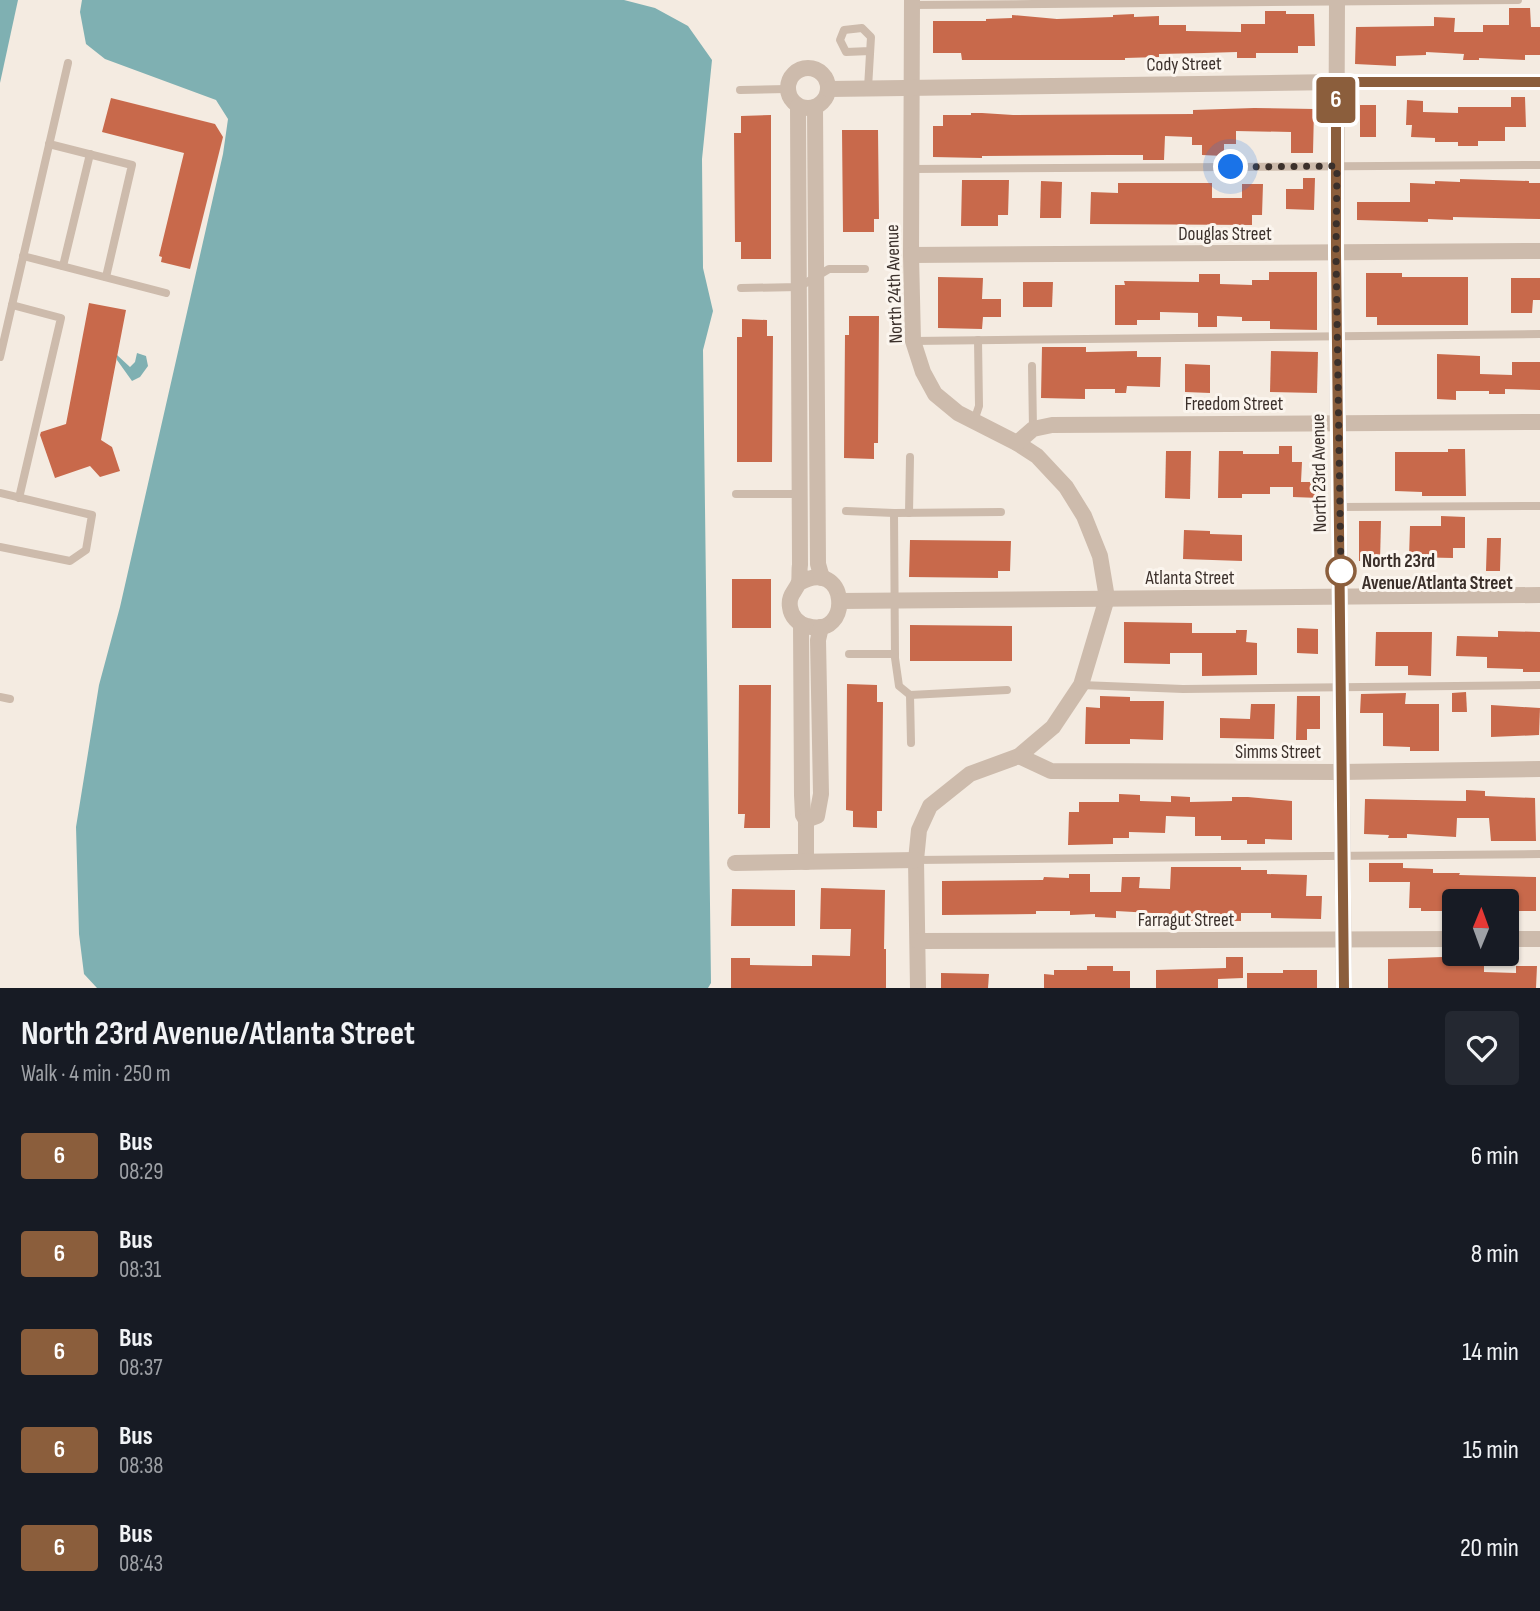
<!DOCTYPE html>
<html lang="en">
<head>
<meta charset="utf-8">
<style>
	body { margin:0; font-family:"Sofia Sans Condensed",sans-serif; background:#242831; color:#f1f3f6; height:100vh; display:flex; flex-direction:column; font-size:26px; white-space:nowrap }
	* { box-sizing:border-box; margin:0 }
	p { font-size:23px; color:#9ea1a6 }
	.icon { flex:none; width:38px; height:38px; fill:none; stroke:currentColor; stroke-width:2; stroke-linecap:round; stroke-linejoin:round }
	.map { position:relative; height:988px; overflow:hidden }
	.details { display:flex; flex-direction:column; background:#171b24; flex:1 }
	.details>* { flex:none }
	.badge { padding:0 14px; border-radius:5px; font-size:24px; line-height:46px }
	.needle { width:46px; rotate:1deg }
	.buttons { position:absolute; left:1442px; top:889px; display:grid; gap:14px }
	.buttons a { display:grid; place-items:center; width:77px; height:77px; border-radius:7px; background:#171b24; box-shadow:0 2px 5px #0004; font-size:35px }
	.you { position:absolute; width:35px; height:35px; margin:-18px; border:5px solid #fff; border-radius:50%; background:#1a73e8; box-shadow:0 0 0 10px #1a73e833 }
	.map>.badge { position:absolute; translate:-50% -50%; box-shadow:0 0 0 4px #fff }
	.round { display:grid; place-items:center; flex:none; width:74px; height:74px; border-radius:7px; background:#242831 }
	.summary { display:flex; align-items:center; justify-content:space-between; height:119px; padding:0 21px }
	h1 { font-size:33px; font-weight:700; line-height:52px }
	ul { padding:0; list-style:none }
	li { display:flex; align-items:center; gap:21px; height:98px; padding:0 21px }
	li div { flex:1 }
	li b { display:block; font-size:26px }
	li em { font-style:normal }
	li .badge { min-width:77px; font-weight:700; text-align:center }
	.map>svg:first-child { display:block }
	.water { fill:#7fb0b2 }
	.building { fill:#c8694b }
	.lines { fill:none; stroke-linecap:round; stroke-linejoin:round }
	.lane { stroke:#cdbbac; stroke-width:8 }
	.street { stroke:#cdbbac; stroke-width:16 }
	.line-casing { stroke:#fff; stroke-width:16 }
	.line { stroke:#8b5e3c; stroke-width:10 }
	.walk { stroke:#3b302b; stroke-width:7; stroke-dasharray:0 12.6 }
	.stop-dot { fill:#fff; stroke:#8b5e3c; stroke-width:3.5 }
	.labels { text-anchor:middle; stroke-width:6; stroke-linejoin:round; paint-order:stroke }
	.street-label { font-size:19px; fill:#3b302b; stroke:#fbf5ee }
	.stop-label { font-size:19px; font-weight:bold; fill:#3b302b; stroke:#fbf5ee; text-anchor:start }
</style>
</head>
<body>
<div class="map">
<svg width="1540" height="988" viewBox="0 0 1540 988">
	<rect width="100%" height="100%" fill="#f4ebe1"/>
	<!-- water -->
	<g class="water">
		<polygon points="0,0 18,0 0,83"/>
		<polygon points="82,0 624,0 655,8 688,26 712,60 702,159 703,268 713,311 703,350 711,983 708,988 97,988 84,974 79,934 76,827 99,685 120,607 223,154 228,119 216,100 105,59 86,44 80,12"/>
		<polygon points="137,353 146,356 148,366 140,377 132,381 117,360 117,355 130,367 135,362"/>
	</g>
	<!-- building -->
	<g class="building">
		<polygon points="1509,8 1530,8 1531,27 1540,27 1540,55 1525,55 1525,60 1479,58 1479,60 1463,60 1464,54 1426,52 1426,55 1396,56 1396,66 1355,64 1356,27 1434,26 1434,17 1455,18 1454,32 1483,32 1483,25 1509,25"/>
		<polygon points="1265,11 1286,11 1286,14 1314,14 1315,46 1298,46 1298,53 1256,53 1256,58 1237,58 1237,52 1204,53 1159,54 1159,57 1125,58 1125,60 962,60 961,53 933,53 933,21 986,21 986,19 1012,18 1012,15 1057,19 1113,17 1113,15 1134,14 1134,17 1159,16 1159,25 1186,25 1186,31 1241,32 1241,24 1265,24"/>
		<polygon points="1511,97 1525,97 1526,127 1505,127 1505,141 1478,141 1478,146 1458,146 1458,142 1435,142 1435,138 1411,137 1412,125 1406,125 1407,100 1423,101 1423,112 1458,113 1458,107 1511,107"/>
		<polygon points="111,98 215,124 223,137 190,269 161,262 162,257 159,256 184,153 102,132"/>
		<rect x="1360" y="105" width="16" height="32"/>
		<polygon points="1254,108 1314,109 1313,153 1291,153 1291,132 1236,131 1236,144 1224,144 1224,156 1202,155 1202,145 1192,145 1192,137 1165,136 1164,160 1143,160 1143,155 1109,155 982,156 982,158 933,157 933,126 943,126 943,115 971,115 971,113 982,113 1013,115 1193,114 1193,110"/>
		<polygon points="771,115 771,259 741,259 741,242 735,242 734,133 741,133 741,116"/>
		<polygon points="842,130 878,130 879,219 874,219 874,232 843,232"/>
		<polygon points="1303,178 1315,178 1314,210 1286,209 1286,189 1303,189"/>
		<polygon points="1460,179 1529,181 1529,183 1540,183 1540,219 1453,217 1453,220 1428,219 1428,222 1357,220 1357,202 1410,202 1410,183 1435,184 1435,181 1460,182"/>
		<polygon points="962,180 1009,180 1008,215 998,215 998,226 961,226"/>
		<polygon points="1041,181 1062,182 1061,218 1040,218"/>
		<polygon points="1118,183 1212,183 1212,198 1242,198 1242,184 1263,184 1262,215 1252,215 1252,225 1090,224 1091,192 1118,193"/>
		<polygon points="1269,272 1317,272 1317,330 1270,329 1270,321 1242,321 1242,317 1217,316 1217,327 1198,327 1198,313 1160,312 1160,320 1137,320 1137,325 1115,325 1115,285 1125,285 1124,281 1199,282 1199,274 1220,274 1220,284 1252,285 1252,280 1269,280"/>
		<polygon points="1366,273 1402,273 1402,277 1468,277 1468,325 1377,325 1377,317 1366,317"/>
		<polygon points="938,277 983,278 982,299 1001,299 1001,317 983,317 982,329 938,328"/>
		<polygon points="1511,278 1540,278 1540,300 1533,300 1532,313 1511,313"/>
		<polygon points="1023,282 1053,282 1052,307 1023,307"/>
		<polygon points="89,303 126,310 101,440 112,447 120,471 100,477 90,466 55,478 40,435 41,432 66,424"/>
		<polygon points="849,316 879,316 878,443 874,443 874,459 844,458 845,335 849,335"/>
		<polygon points="742,319 767,320 767,336 773,336 772,462 737,462 737,337 742,337"/>
		<polygon points="1042,347 1086,347 1086,352 1137,351 1137,357 1161,357 1160,387 1127,386 1126,393 1115,393 1115,389 1085,389 1085,399 1041,398"/>
		<polygon points="1271,351 1318,352 1317,393 1270,392"/>
		<polygon points="1437,354 1480,356 1480,374 1512,375 1512,362 1540,362 1540,390 1505,389 1505,394 1489,394 1489,391 1456,391 1456,400 1437,399"/>
		<polygon points="1185,364 1210,365 1210,393 1185,392"/>
		<polygon points="1279,446 1292,446 1292,462 1302,462 1301,482 1319,482 1319,498 1293,497 1293,487 1270,487 1270,494 1242,494 1242,498 1218,498 1219,451 1243,451 1243,454 1279,454"/>
		<polygon points="1448,449 1465,449 1466,496 1422,496 1422,492 1395,491 1395,452 1448,452"/>
		<polygon points="1166,451 1191,451 1190,499 1165,498"/>
		<polygon points="1441,516 1465,517 1465,548 1453,548 1453,558 1409,557 1410,526 1441,526"/>
		<polygon points="1359,521 1381,521 1380,561 1359,561"/>
		<polygon points="1184,530 1210,531 1210,534 1242,535 1242,561 1183,559"/>
		<polygon points="1487,538 1501,538 1500,571 1486,571"/>
		<polygon points="910,540 1011,541 1010,571 998,571 998,578 909,577"/>
		<rect x="732" y="579" width="39" height="49"/>
		<polygon points="1124,622 1192,623 1192,633 1236,633 1236,630 1247,630 1246,642 1257,643 1257,675 1202,676 1202,653 1170,653 1170,664 1124,663"/>
		<polygon points="910,625 1012,626 1012,661 910,661"/>
		<polygon points="1297,628 1318,629 1318,654 1297,653"/>
		<polygon points="1498,631 1540,632 1540,672 1523,672 1523,669 1487,668 1487,657 1456,656 1457,636 1498,637"/>
		<polygon points="1376,632 1432,632 1431,676 1408,675 1408,666 1375,666"/>
		<polygon points="847,684 877,685 877,702 883,702 882,811 877,811 877,828 853,827 853,811 846,810"/>
		<polygon points="739,685 771,685 770,828 744,828 745,814 738,814"/>
		<polygon points="1466,692 1467,712 1452,712 1452,693"/>
		<polygon points="1406,693 1405,704 1439,704 1439,751 1410,751 1410,747 1383,746 1383,713 1360,713 1361,694"/>
		<polygon points="1100,696 1130,697 1130,701 1164,701 1163,740 1130,739 1130,744 1085,744 1086,707 1100,708"/>
		<polygon points="1297,696 1320,696 1320,729 1307,729 1307,740 1296,740"/>
		<polygon points="1251,704 1275,704 1274,739 1220,738 1220,718 1250,719"/>
		<polygon points="1491,705 1540,708 1539,735 1491,737"/>
		<polygon points="1466,790 1485,791 1485,796 1535,798 1536,841 1491,841 1489,818 1457,818 1456,837 1407,834 1407,838 1388,838 1389,835 1364,834 1365,799 1466,801"/>
		<polygon points="1119,794 1140,795 1140,801 1171,802 1171,796 1190,797 1190,802 1232,801 1232,797 1248,797 1292,801 1292,840 1265,839 1265,844 1247,844 1247,840 1221,840 1221,836 1195,836 1195,817 1166,816 1165,833 1129,832 1129,838 1113,838 1113,844 1068,845 1069,812 1079,812 1079,802 1119,802"/>
		<polygon points="1369,863 1403,863 1403,868 1433,869 1433,873 1460,873 1459,875 1536,877 1536,911 1507,911 1507,901 1454,901 1454,911 1421,911 1421,908 1409,908 1410,882 1369,882"/>
		<polygon points="1171,867 1241,867 1241,870 1267,870 1267,874 1307,875 1306,896 1322,896 1321,919 1271,918 1271,913 1241,913 1241,921 1170,921 1170,914 1116,911 1116,918 1095,917 1095,914 1070,915 1070,911 1036,911 1036,914 942,915 942,881 1043,880 1044,877 1069,878 1069,874 1090,874 1090,892 1121,892 1122,877 1140,877 1139,888 1170,889"/>
		<polygon points="821,888 885,890 884,949 886,949 886,988 731,988 731,958 750,958 750,965 802,966 812,966 812,955 850,956 851,929 820,929"/>
		<polygon points="732,889 795,890 795,926 731,926"/>
		<polygon points="1226,957 1243,957 1243,978 1218,979 1218,988 1156,988 1156,970 1226,968"/>
		<polygon points="1442,957 1484,957 1484,972 1516,973 1516,966 1537,966 1536,988 1388,988 1388,959"/>
		<polygon points="1087,966 1113,966 1113,971 1130,971 1130,988 1044,988 1044,974 1054,975 1054,970 1087,970"/>
		<polygon points="1283,970 1317,970 1317,988 1247,988 1247,973 1283,973"/>
		<polygon points="941,973 989,974 988,988 941,988"/>
	</g>
	<g class="lines">
		<!-- lane -->
		<g class="lane">
			<polyline points="912,5 1518,0"/>
			<polyline points="868,88 871,37 862,28 844,30 840,40 846,52 870,51"/>
			<polyline points="740,90 787,89"/>
			<polyline points="49,144 132,165 106,277"/>
			<polyline points="913,169 1540,165"/>
			<polyline points="23,256 166,293"/>
			<polyline points="63,266 90,154"/>
			<polyline points="741,288 799,287 829,269 865,269"/>
			<polyline points="12,305 61,318 19,498"/>
			<polyline points="913,341 1540,334"/>
			<polyline points="0,357 68,63"/>
			<polyline points="1032,366 1033,429"/>
			<polyline points="974,421 979,406 978,340"/>
			<polyline points="0,493 92,515 86,550 70,561 0,547"/>
			<polyline points="736,494 799,494"/>
			<polyline points="1339,507 1540,506"/>
			<polyline points="846,511 894,513"/>
			<polyline points="1001,512 894,513 895,658 899,686 910,695 1007,690"/>
			<polyline points="909,513 910,457"/>
			<polyline points="849,654 895,654"/>
			<polyline points="1081,685 1183,689 1540,685"/>
			<polyline points="910,695 911,743"/>
			<polyline points="0,697 10,699"/>
			<polyline points="916,860 1540,854"/>
		</g>
		<!-- street -->
		<g class="street">
			<polyline points="912,0 911,255 913,341 923,372 935,394 958,413 1017,443 1037,456 1066,487 1084,516 1100,556 1107,598 1081,685 1053,727 1019,756 970,774 930,806 919,830 916,860 918,988"/>
			<polyline points="1337,0 1336,253 1344,988"/>
			<circle cx="808" cy="88" r="20"/>
			<polyline points="829,89 1336,82 1540,82"/>
			<path d="M798 106 800 565C799 570 800 577 799 582 796 591 788 595 790 607 791 616 798 624 807 626 854 640 848 555 799 583"/>
			<polyline points="815,107 818,564 822,578"/>
			<polyline points="911,255 1540,251"/>
			<polyline points="1017,443 1033,429 1052,425 1540,422"/>
			<polyline points="840,601 1540,595"/>
			<polyline points="801,624 802,795 803,815 806,820 806,862"/>
			<polyline points="1019,756 1051,771 1341,772 1540,769"/>
			<polyline points="806,820 817,816 821,794 818,640 821,627"/>
			<polyline points="735,863 916,860"/>
			<polyline points="1507,939 1540,939"/>
			<polyline points="918,941 1454,939"/>
		</g>
	</g>
	<g class="lines">
		<!-- line casing -->
		<g class="line-casing">
			<polyline id="line" points="1344,988 1336,253 1336,82 1540,82"/>
		</g>
		<!-- line -->
		<use href="#line" class="line"/>
		<!-- walk -->
		<polyline class="walk" points="1231,167 1337,166 1336,253 1341,575 1341,571"/>
	</g>
	<!-- markers -->
	<circle class="stop-dot" cx="1341" cy="571" r="14"/>
	<g class="labels">
		<!-- street labels -->
		<g class="street-label">
			<text transform="translate(1184 63) rotate(-1)" y="7">Cody Street</text>
			<text x="1225" y="240">Douglas Street</text>
			<text transform="translate(893 284) rotate(-92)" y="7">North 24th Avenue</text>
			<text x="1234" y="410">Freedom Street</text>
			<text transform="translate(1318 473) rotate(-91)" y="7">North 23rd Avenue</text>
			<text x="1190" y="584">Atlanta Street</text>
			<text x="1278" y="758">Simms Street</text>
			<text x="1186" y="926">Farragut Street</text>
		</g>
		<!-- stop labels -->
		<g class="stop-label">
			<text x="1362" y="567">North 23rd<tspan x="1362" dy="22">Avenue/Atlanta Street</tspan></text>
		</g>
	</g>
</svg>
<div class="buttons">
<a><svg class="needle" viewBox="-14 -14 28 28"><path d="M0-13l5 13h-10z" fill="#e53935"/><path d="M0 13l5-13h-10z" fill="#9ea1a6"/></svg></a>
</div>
<div class="you" style="left:1231px;top:167px"></div>
<b class="badge" style="left:1336px;top:100px;background:#8b5e3c;color:#fff">6</b>
</div>
<section class="details">
<div class="summary"><div><h1>North 23rd Avenue/Atlanta Street</h1><p>Walk · 4 min · 250 m</p></div><a class="round"><svg class="icon" aria-label="heart" viewBox="0 0 24 24"><path d="M12 20l-8-8c-3-5 5-10 8-4 3-6 11-1 8 4z"/></svg></a></div>
<ul>
<li><span class="badge" style="background:#8b5e3c;color:#fff">6</span><div><b>Bus</b><p>08:29</p></div><em>6 min</em></li>
<li><span class="badge" style="background:#8b5e3c;color:#fff">6</span><div><b>Bus</b><p>08:31</p></div><em>8 min</em></li>
<li><span class="badge" style="background:#8b5e3c;color:#fff">6</span><div><b>Bus</b><p>08:37</p></div><em>14 min</em></li>
<li><span class="badge" style="background:#8b5e3c;color:#fff">6</span><div><b>Bus</b><p>08:38</p></div><em>15 min</em></li>
<li><span class="badge" style="background:#8b5e3c;color:#fff">6</span><div><b>Bus</b><p>08:43</p></div><em>20 min</em></li>
</ul>
</section>
</body>
</html>
